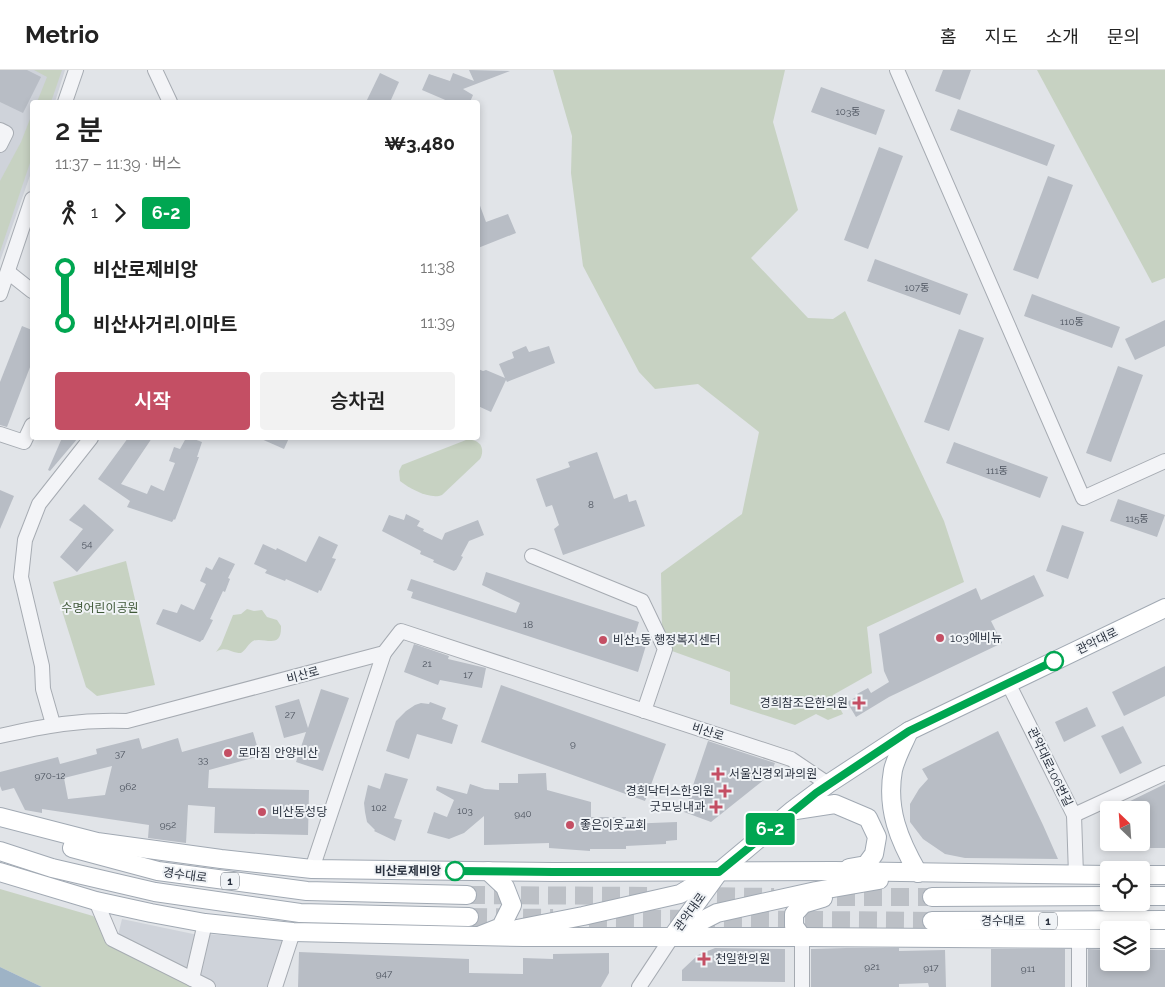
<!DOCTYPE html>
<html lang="ko">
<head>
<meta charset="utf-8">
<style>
	body { margin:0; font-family:Raleway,"Noto Sans KR",sans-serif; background:#f2f2f2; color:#222; height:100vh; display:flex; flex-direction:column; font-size:19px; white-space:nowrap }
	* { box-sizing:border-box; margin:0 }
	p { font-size:16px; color:#767676 }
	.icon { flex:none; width:28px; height:28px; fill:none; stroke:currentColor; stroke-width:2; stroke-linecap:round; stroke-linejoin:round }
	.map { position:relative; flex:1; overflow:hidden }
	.details { position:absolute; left:30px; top:30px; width:450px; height:340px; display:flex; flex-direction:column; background:#fff; border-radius:5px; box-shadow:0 2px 8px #0003 }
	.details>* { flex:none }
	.badge { padding:0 10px; border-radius:4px; font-size:18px; line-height:32px }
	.needle { width:32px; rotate:335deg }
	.tools { position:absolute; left:1100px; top:731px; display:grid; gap:10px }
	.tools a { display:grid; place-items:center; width:50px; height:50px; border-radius:5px; background:#fff; box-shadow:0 2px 8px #0003; font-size:25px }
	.map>.badge { position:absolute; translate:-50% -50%; box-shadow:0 0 0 2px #fff }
	.legs { display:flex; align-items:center; gap:8px; height:55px; padding:0 25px; font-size:16px }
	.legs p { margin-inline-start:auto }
	.summary { display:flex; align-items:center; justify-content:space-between; height:85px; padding:0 25px }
	h1 { font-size:28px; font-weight:600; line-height:38px }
	.primary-button { display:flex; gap:10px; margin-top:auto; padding:10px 25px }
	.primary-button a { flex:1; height:58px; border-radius:5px; background:#c44f64; color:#fff; font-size:20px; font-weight:600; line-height:58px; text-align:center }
	.primary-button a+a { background:#f2f2f2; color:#222 }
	ul { padding:0 25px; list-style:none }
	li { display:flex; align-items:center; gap:18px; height:55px; font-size:19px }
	li i { display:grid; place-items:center; width:8px; height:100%; margin:0 6px; background:currentColor }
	li i::after { content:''; width:12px; height:12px; margin:-6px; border:4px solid; border-radius:50%; background:#fff }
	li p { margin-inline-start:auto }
	li:first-child i { background:linear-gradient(#0000 50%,currentColor 0) }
	li:last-child i { background:linear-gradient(currentColor 50%,#0000 0) }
	header { display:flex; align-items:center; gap:30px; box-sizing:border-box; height:70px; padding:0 25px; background:#fff; border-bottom:1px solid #e0e0e0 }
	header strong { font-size:24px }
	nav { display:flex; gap:28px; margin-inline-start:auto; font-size:18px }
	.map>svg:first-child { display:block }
	.built { fill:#cfd3da }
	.green { fill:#c7d2c2 }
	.water { fill:#9eb3c6 }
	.building { fill:#b8bdc5; fill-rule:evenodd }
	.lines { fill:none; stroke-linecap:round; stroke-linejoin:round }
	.major-tunnel { stroke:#bcc0c6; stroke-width:18; stroke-dasharray:18 9; stroke-linecap:butt }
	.minor-casing { stroke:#a6abb2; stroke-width:16 }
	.major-casing { stroke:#a1a9b3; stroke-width:20 }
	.minor { stroke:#f3f4f7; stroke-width:14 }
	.major { stroke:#fff; stroke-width:18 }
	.line-1-casing { stroke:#fff; stroke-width:11 }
	.line-1 { stroke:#00a651; stroke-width:8 }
	.poi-dot { fill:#c44f64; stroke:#f0f3f6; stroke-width:2 }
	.stop-1-dot { fill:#fff; stroke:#00a651; stroke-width:2.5 }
	.labels { text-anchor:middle; stroke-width:4; stroke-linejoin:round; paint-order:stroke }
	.number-label { font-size:10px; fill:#4e5560 }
	.shield { fill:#f0f3f6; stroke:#656c76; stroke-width:1 }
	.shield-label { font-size:11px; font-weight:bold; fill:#2a323f }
	.park-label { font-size:12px; fill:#405939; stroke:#f0f3f6 }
	.poi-label { font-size:12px; fill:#2a323f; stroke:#f0f3f6; text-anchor:start }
	.street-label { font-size:12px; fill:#2a323f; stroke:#f0f3f6 }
	.stop-label { font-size:12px; font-weight:bold; fill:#2a323f; stroke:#f0f3f6; text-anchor:end }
</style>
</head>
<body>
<header>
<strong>Metrio</strong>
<nav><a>홈</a><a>지도</a><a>소개</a><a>문의</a></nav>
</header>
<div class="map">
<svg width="1165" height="917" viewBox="0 0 1165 917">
	<rect width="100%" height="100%" fill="#e1e4e8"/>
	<!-- built -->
	<g class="built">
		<polygon points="0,0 65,0 55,32 32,32 32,100 0,191"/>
		<polygon points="122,849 198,865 190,904 118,865"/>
		<polygon points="207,864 286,870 271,917 217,917 197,907"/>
	</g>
	<!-- green -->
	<g class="green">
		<polygon points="34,0 62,0 51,32 37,32 47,7"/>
		<polygon points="553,0 785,0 773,52 798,140 751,188 808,248 833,249 845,241 944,451 964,512 867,557 872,603 833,625 843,644 828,650 816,644 795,655 730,634 730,602 672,581 662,562 661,503 742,444 759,362 698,314 655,319 639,302 583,196 571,103 572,66"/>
		<polygon points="1037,0 1165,0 1165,208 1152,213"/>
		<polygon points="32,44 32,87 0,182 0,111 21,72"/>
		<path d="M466 370C479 368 486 378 480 389L442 425C431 430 410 419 400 411L399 401 402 395Z"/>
		<polygon points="126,491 155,615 97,626 86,617 53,512"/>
		<path d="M247 539 254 541 262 540 267 547 277 550 281 556C282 581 263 566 253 571 248 574 246 580 241 583 231 583 225 575 216 582L221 575 233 545 241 544Z"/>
		<polygon points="0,819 93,846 116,868 201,917 42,917 0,897"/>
	</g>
	<!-- water -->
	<polygon class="water" points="0,897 42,917 0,917"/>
	<!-- building -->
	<g class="building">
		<polygon points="0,0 27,0 41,7 23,43 0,32"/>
		<polygon points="469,0 510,1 463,19 473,25 470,32 450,32 422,20 429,4 450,11 453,3 474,11"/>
		<polygon points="943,0 971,0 960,30 935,21"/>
		<polygon points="380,3 399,12 390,32 366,32"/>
		<polygon points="821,17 885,40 876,65 811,42"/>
		<polygon points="958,39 1055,75 1047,96 950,60"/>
		<polygon points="879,77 903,86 868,179 844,170"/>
		<polygon points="1048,106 1073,115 1038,209 1013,200"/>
		<polygon points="478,133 479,133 486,152 508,144 516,163 478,178"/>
		<polygon points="875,189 968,224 960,245 867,211"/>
		<polygon points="1032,224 1120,257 1112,278 1024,246"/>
		<polygon points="1165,250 1165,276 1135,290 1125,269"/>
		<polygon points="22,256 32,260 32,292 7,357 0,355 0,312"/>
		<polygon points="959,259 984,268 949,361 924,352"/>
		<polygon points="526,276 529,282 549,276 555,293 507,312 506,310 491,342 478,336 478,299 483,301 486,300 505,308 499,294 514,288 512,282"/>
		<polygon points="1118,296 1143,305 1111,392 1086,383"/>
		<polygon points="62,368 78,368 50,401 48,400"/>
		<polygon points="128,368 152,368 121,414 147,424 151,415 164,421 175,393 169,391 174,377 180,379 186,368 191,368 202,372 197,387 199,387 175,450 174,449 172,452 127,437 130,431 98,409"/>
		<polygon points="259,368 289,368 284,379"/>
		<polygon points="954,372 1048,407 1040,428 946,393"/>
		<polygon points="597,382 614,429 627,424 629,432 636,430 645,456 563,485 554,459 559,455 552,435 546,437 536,409 570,397 568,392"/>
		<polygon points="0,420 14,426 0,459"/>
		<polygon points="1118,429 1165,445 1157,467 1110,451"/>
		<polygon points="84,434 114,460 77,502 60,487 83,459 69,450"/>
		<polygon points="406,444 420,451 417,456 424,459 423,461 442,470 445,463 478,450 484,465 469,471 461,486 463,487 456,500 455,500 454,501 433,492 434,490 420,484 421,481 382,461 389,445 404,450"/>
		<polygon points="1062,455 1084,462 1068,509 1046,501"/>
		<polygon points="319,466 338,475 332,488 336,489 321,521 319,520 318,523 286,509 285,511 265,503 267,500 254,494 263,474 276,480 277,478 306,492"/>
		<polygon points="219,487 235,494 228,508 230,509 225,522 223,521 210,549 213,550 203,570 202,570 200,572 156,554 163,539 177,543 181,534 194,540 206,514 200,511 206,497 212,500"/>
		<polygon points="486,502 639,552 634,568 647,572 638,602 411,528 413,522 407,520 411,509 516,543 520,533 482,515"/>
		<polygon points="1034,505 1044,526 991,551 1002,573 889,627 856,647 847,632 858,626 857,624 868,618 871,623 889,612 884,601 879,564 976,518 981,530"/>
		<polygon points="414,574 449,586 448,589 486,598 482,618 440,610 438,615 404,602"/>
		<polygon points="1165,596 1165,626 1124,646 1112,622"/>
		<polygon points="501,615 666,674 645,731 481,672"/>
		<polygon points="321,619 349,628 323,701 296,692 306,662 284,668 275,636 299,629 308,658"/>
		<polygon points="430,632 446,638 442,649 458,655 452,674 417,664 409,689 386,681 396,651 406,641 415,635 421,633 429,634"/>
		<polygon points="1087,637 1096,656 1064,672 1055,652"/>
		<polygon points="1123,656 1142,693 1120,704 1101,666"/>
		<polygon points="998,661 1043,755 1058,789 965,788 945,784 923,769 910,752 910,734 919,719 928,709 922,699"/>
		<path d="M253 662 260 686 209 700 208 718 309 720 308 765 214 763 215 737 188 735 186 773 148 768 149 755 42 739V743L25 740 14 718 2 721 0 716V702L58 687 60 694 97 684 96 679 139 668 142 679 178 668 182 682ZM112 696 105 725 68 729 64 708Z"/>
		<polygon points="708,671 775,693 770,705 711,752 684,742"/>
		<polygon points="385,703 408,709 394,748 402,750 395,771 374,761 375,760 367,752 365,742 364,733 368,715 380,719"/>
		<polygon points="546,703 547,720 591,732 591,747 626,747 626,754 677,752 677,770 666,771 666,774 626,776 626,779 590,779 590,781 549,778 549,773 484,775 484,746 464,763 449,769 427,763 434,742 447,747 454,730 436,720 437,716 467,724 470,714 485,719 499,720 499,713 518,713 518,704"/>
		<polygon points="1165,714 1165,778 1141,778 1141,740 1112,740"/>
		<polygon points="715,878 785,879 785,912 682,911 682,900 698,885"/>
		<polygon points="846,878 899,878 899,881 945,880 946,917 929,917 928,913 899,914 899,917 811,917 811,879"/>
		<rect x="991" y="879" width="74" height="38"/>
		<polygon points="1088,879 1109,880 1109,892 1141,892 1141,880 1165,880 1165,917 1088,917"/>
		<polygon points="299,882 469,889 469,903 523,904 523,888 553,889 553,884 609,883 609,903 601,917 298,917"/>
	</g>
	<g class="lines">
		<!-- major-tunnel -->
		<g class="major-tunnel">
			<polyline points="467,825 656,826"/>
			<polyline points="690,826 774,827"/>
			<polyline points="810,827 932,827"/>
			<polyline points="469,847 553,848"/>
			<polyline points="589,848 932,851"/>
		</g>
		<!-- minor casing -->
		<g class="minor-casing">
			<g id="minor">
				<polyline points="155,0 170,32"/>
				<polyline points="897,0 1083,428 1165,391"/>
				<polyline points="65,32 76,0"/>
				<polyline points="0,60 6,63 0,75"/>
				<polyline points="8,202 32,221"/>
				<polyline points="0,224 32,129"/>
				<polyline points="0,364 24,372 32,355"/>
				<polyline points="532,486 642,531 665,579 644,641"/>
				<polyline points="1008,613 1074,745 1165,703"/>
				<polyline points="53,654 43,619 42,596 21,507 25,470 39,434 91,368"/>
				<path d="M0 666C44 656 81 649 127 651L384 583 401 561 791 689 828 714"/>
				<polyline points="1074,745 1076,805"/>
				<polyline points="312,799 384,583"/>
				<polyline points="96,831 112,869 208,917"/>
				<polyline points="802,867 802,917"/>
				<polyline points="192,909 205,853"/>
				<polyline points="275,917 293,862"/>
				<polyline points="639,917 672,867"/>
				<polyline points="1079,917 1079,870"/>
			</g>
		</g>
		<!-- major casing -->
		<g class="major-casing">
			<g id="major">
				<path d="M909 661C904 673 896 687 893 700 886 739 899 770 918 803"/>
				<polyline points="796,740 835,734 868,748 877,767 874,784 866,795 849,798"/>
				<polyline points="0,747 97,772 221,789 312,799 553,802 835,801 1109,805"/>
				<polyline points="72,778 158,801 307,821 467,825"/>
				<polyline points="0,781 52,798 155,822 300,843 469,847"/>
				<polyline points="0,802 96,831 151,843 205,853 293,862 524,867 802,867 1109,869"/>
				<polyline points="1141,805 1165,805"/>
				<polyline points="1141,826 1165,826"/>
				<polyline points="932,827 1109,826"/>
				<polyline points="932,851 1165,850"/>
				<polyline points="517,859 583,846 680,824 714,804"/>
				<polyline points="676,864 717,843 816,821 879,810"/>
				<polyline points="481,865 501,857 512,835 505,817 488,801"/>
				<polyline points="672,867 719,802 793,740 828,714 909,661 1165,538"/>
				<polyline points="802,867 794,856 794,844 803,834 823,828"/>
				<polyline points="1141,869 1165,869"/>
			</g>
		</g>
		<!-- minor -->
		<use href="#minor" class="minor"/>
		<!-- major -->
		<use href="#major" class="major"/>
	</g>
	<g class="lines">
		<!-- line-1 casing -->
		<g class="line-1-casing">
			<polyline id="line-1" points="455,801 553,802 719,802 816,723 909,661 1054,591"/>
		</g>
		<!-- line-1 -->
		<use href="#line-1" class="line-1"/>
	</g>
	<!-- markers -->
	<g class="poi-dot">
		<circle cx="940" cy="568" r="5"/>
		<circle cx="603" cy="570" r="5"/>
		<path d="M856.5 625.5h5v5h5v5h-5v5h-5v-5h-5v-5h5z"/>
		<circle cx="228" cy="683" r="5"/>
		<path d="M715.5 696.5h5v5h5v5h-5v5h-5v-5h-5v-5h5z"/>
		<path d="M722.5 713.5h5v5h5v5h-5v5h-5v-5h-5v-5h5z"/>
		<path d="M713.5 729.5h5v5h5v5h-5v5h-5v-5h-5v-5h5z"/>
		<circle cx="262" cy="742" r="5"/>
		<circle cx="570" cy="755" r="5"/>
		<path d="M701.5 881.5h5v5h5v5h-5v5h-5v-5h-5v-5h5z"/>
	</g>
	<g class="stop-1-dot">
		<circle cx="1054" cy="591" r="9"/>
		<circle cx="455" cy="801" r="9"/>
	</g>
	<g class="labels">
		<!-- number labels -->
		<g class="number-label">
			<text x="848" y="45">103동</text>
			<text x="917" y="221">107동</text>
			<text x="1072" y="255">110동</text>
			<text x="997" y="404">111동</text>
			<text x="591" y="438">8</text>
			<text x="1137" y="452">115동</text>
			<text x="87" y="477">54</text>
			<text x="528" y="558">18</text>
			<text x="427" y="597">21</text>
			<text x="468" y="608">17</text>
			<text x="290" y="648">27</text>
			<text x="573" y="677">9</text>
			<text x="120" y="687">37</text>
			<text x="203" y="693">33</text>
			<text x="50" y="709">970-12</text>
			<text x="128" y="720">962</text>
			<text x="379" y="741">102</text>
			<text x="465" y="744">103</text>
			<text x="523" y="747">940</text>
			<text x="168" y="758">952</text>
			<text x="872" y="900">921</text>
			<text x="931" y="901">917</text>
			<text x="1028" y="902">911</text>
			<text x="384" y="907">947</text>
		</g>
		<!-- shield labels -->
		<g class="shield">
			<rect x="221" y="802.5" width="18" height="17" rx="4"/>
			<rect x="1039" y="842.5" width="18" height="17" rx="4"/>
		</g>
		<g class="shield-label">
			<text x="230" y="815">1</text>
			<text x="1048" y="855">1</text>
		</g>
		<!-- park labels -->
		<g class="park-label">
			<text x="100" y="542">수명어린이공원</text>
		</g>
		<!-- poi labels -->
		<g class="poi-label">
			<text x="950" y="572">103에비뉴</text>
			<text x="613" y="574">비산1동 행정복지센터</text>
			<text x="848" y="637" text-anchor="end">경희참조은한의원</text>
			<text x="238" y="687">로마짐 안양비산</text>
			<text x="729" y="708">서울신경외과의원</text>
			<text x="714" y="725" text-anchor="end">경희닥터스한의원</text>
			<text x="705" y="741" text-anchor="end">굿모닝내과</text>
			<text x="272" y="746">비산동성당</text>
			<text x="580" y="759">좋은이웃교회</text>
			<text x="715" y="893">천일한의원</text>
		</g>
		<!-- street labels -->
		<g class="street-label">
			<text transform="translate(1097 571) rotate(-26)" y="4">관악대로</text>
			<text transform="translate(303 605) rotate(-15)" y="4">비산로</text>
			<text transform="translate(708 662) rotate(18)" y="4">비산로</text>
			<text transform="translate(1050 697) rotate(64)" y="4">관악대로106번길</text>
			<text transform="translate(185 805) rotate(8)" y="4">경수대로</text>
			<text transform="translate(690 842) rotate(-54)" y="4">관악대로</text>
			<text x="1003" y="855">경수대로</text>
		</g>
		<!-- stop labels -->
		<g class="stop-label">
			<text x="441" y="805">비산로제비앙</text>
		</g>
	</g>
</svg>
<div class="tools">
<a><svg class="needle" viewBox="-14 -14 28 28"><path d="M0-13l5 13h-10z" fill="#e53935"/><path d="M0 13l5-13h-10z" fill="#767676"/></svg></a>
<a><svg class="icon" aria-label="locate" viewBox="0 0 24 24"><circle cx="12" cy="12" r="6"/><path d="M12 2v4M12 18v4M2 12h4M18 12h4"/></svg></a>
<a><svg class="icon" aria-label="layers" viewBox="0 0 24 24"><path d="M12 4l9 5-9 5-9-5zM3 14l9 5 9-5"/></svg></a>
</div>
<b class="badge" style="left:770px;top:759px;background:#00a651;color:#fff">6-2</b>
<section class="details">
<div class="summary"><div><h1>2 분</h1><p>11:37 – 11:39 · 버스</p></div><b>₩3,480</b></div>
<div class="legs"><svg class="icon" aria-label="walk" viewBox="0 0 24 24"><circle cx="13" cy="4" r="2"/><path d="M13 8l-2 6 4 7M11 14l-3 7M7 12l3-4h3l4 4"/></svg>1<svg class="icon" aria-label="forward" viewBox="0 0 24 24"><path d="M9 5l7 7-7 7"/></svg><b class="badge" style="background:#00a651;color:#fff">6-2</b></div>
<ul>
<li><i style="color:#00a651"></i><b>비산로제비앙</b><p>11:38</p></li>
<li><i style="color:#00a651"></i><b>비산사거리.이마트</b><p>11:39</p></li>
</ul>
<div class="primary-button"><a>시작</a><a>승차권</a></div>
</section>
</div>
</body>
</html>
